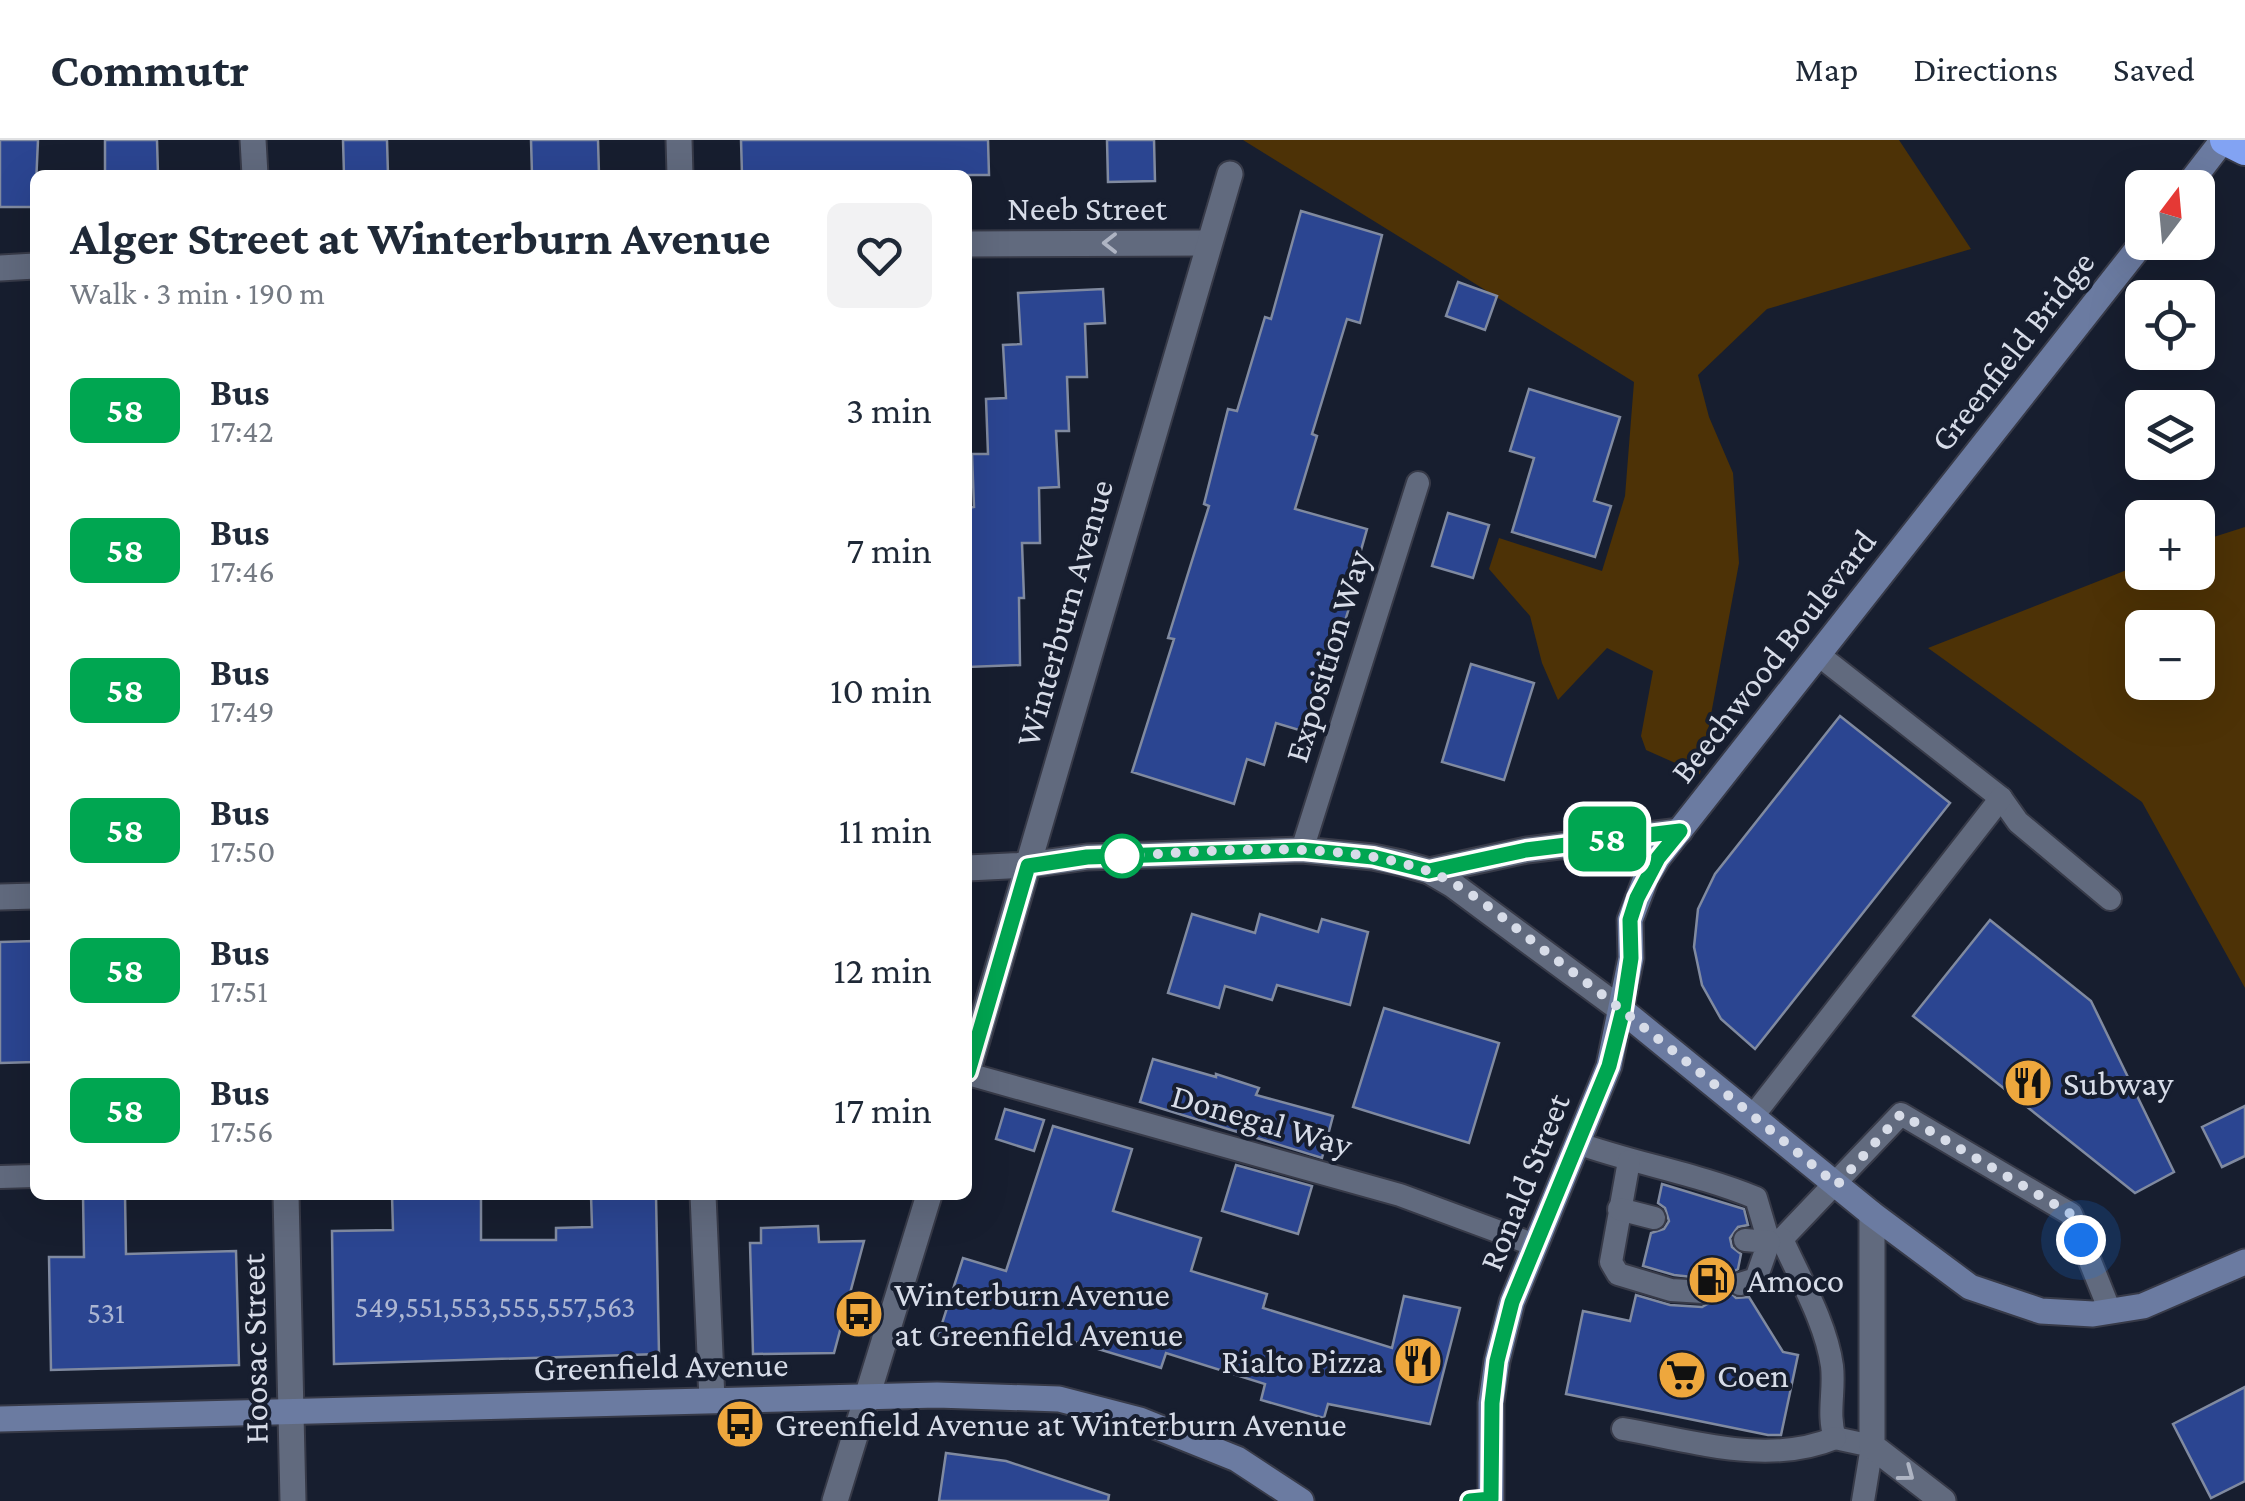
<!DOCTYPE html>
<html lang="en">
<head>
<meta charset="utf-8">
<style>
	body { margin:0; font-family:"Crimson Pro",serif; background:#f2f2f3; color:#1f2937; height:100vh; display:flex; flex-direction:column; font-size:38px; white-space:nowrap }
	* { box-sizing:border-box; margin:0 }
	p { font-size:32px; color:#747a83 }
	.icon { flex:none; width:55px; height:55px; fill:none; stroke:currentColor; stroke-width:2; stroke-linecap:round; stroke-linejoin:round }
	.map { position:relative; flex:1; overflow:hidden }
	.drawer { position:absolute; left:30px; top:30px; width:942px; height:1030px; display:flex; flex-direction:column; background:#fff; border-radius:15px; box-shadow:0 10px 40px #0002 }
	.drawer>* { flex:none }
	.badge { padding:0 20px; border-radius:15px; font-size:35px; line-height:65px }
	.needle { width:65px; rotate:16deg }
	.tools { position:absolute; left:2125px; top:30px; display:grid; gap:20px }
	.tools a { display:grid; place-items:center; width:90px; height:90px; border-radius:15px; background:#fff; box-shadow:0 10px 40px #0002; font-size:50px }
	.you { position:absolute; width:50px; height:50px; margin:-25px; border:8px solid #fff; border-radius:50%; background:#1a73e8; box-shadow:0 0 0 15px #1a73e833 }
	.map>.badge { position:absolute; translate:-50% -50%; box-shadow:0 0 0 5px #fff }
	.round { display:grid; place-items:center; flex:none; width:105px; height:105px; border-radius:15px; background:#f2f2f3 }
	.headline { display:flex; align-items:center; justify-content:space-between; height:170px; padding:0 40px }
	h1 { font-size:48px; font-weight:700; line-height:75px }
	ul { padding:0; list-style:none }
	li { display:flex; align-items:center; gap:30px; height:140px; padding:0 40px }
	li div { flex:1 }
	li b { display:block; font-size:38px }
	li em { font-style:normal }
	li .badge { min-width:110px; font-weight:700; text-align:center }
	header { display:flex; align-items:center; gap:60px; box-sizing:border-box; height:140px; padding:0 50px; background:#fff; border-bottom:2px solid #e0e1e3 }
	header strong { font-size:48px }
	nav { display:flex; gap:55px; margin-inline-start:auto; font-size:35px }
	.map>svg:first-child { display:block }
	.green { fill:#4d3206; fill-rule:evenodd }
	.building { fill:#2b4591; stroke:#808aa0; stroke-width:2.5 }
	.lines { fill:none; stroke-linecap:round; stroke-linejoin:round }
	.service-casing { stroke:#373a48; stroke-width:26 }
	.minor-casing { stroke:#373a48; stroke-width:29 }
	.tertiary-casing { stroke:#373a48; stroke-width:29 }
	.secondary-casing { stroke:#373a48; stroke-width:29 }
	.motorway-casing { stroke:#373a48; stroke-width:34 }
	.service { stroke:#616a7e; stroke-width:22 }
	.minor { stroke:#616a7e; stroke-width:25 }
	.tertiary { stroke:#616a7e; stroke-width:25 }
	.secondary { stroke:#6b7ba1; stroke-width:25 }
	.motorway { stroke:#82a3f3; stroke-width:30 }
	.oneway { stroke:#aeb4c3 }
	.line-casing { stroke:#fff; stroke-width:22 }
	.line { stroke:#00a651; stroke-width:15 }
	.walk { stroke:#d7dce8; stroke-width:10; stroke-dasharray:0 18 }
	.stop-dot { fill:#fff; stroke:#00a651; stroke-width:5 }
	.labels { text-anchor:middle; stroke-width:8; stroke-linejoin:round; paint-order:stroke }
	.number-label { font-size:30px; fill:#acb6d2 }
	.street-label { font-size:35px; fill:#d7dce8; stroke:#171e2f }
	.poi-label { font-size:35px; fill:#d7dce8; stroke:#171e2f; text-anchor:start }
</style>
</head>
<body>
<header>
<strong>Commutr</strong>
<nav><a>Map</a><a>Directions</a><a>Saved</a></nav>
</header>
<div class="map">
<svg width="2245" height="1361" viewBox="0 0 2245 1361">
	<rect width="100%" height="100%" fill="#171e2f"/>
	<!-- green -->
	<g class="green">
		<polygon points="1243,0 1899,0 1971,109 1767,169 1698,235 1709,277 1733,333 1739,423 1700,634 1646,610 1641,596 1653,531 1607,508 1558,560 1542,523 1530,476 1489,429 1499,398 1602,431 1625,356 1634,242"/>
		<path d="M2245 387V848L2142 662 1928 508 2142 424V432H2198V402ZM2142 488H2198V542H2142Z"/>
	</g>
	<!-- building -->
	<g class="building">
		<polygon points="0,0 38,0 35,67 0,67"/>
		<polygon points="105,0 157,0 158,35 105,35"/>
		<polygon points="343,0 387,0 388,35 344,35"/>
		<polygon points="531,0 598,0 599,35 532,35"/>
		<polygon points="741,0 988,0 989,35 742,35"/>
		<polygon points="1107,0 1154,0 1155,41 1108,42"/>
		<polygon points="1301,71 1382,95 1360,183 1347,179 1312,294 1317,296 1295,369 1367,389 1346,463 1350,465 1339,500 1336,499 1309,593 1276,583 1264,625 1247,619 1234,664 1132,632 1174,499 1168,498 1209,366 1204,364 1228,269 1237,271 1265,177 1271,179"/>
		<polygon points="1458,142 1497,156 1485,190 1446,176"/>
		<polygon points="1103,149 1105,183 1085,184 1087,237 1067,237 1069,291 1056,291 1059,347 1039,348 1040,403 1022,403 1024,458 1019,458 1020,525 968,527 968,368 974,367 972,314 988,314 986,259 1006,258 1003,205 1021,204 1018,153"/>
		<polygon points="1529,249 1620,277 1594,361 1611,366 1595,417 1512,392 1534,318 1510,311"/>
		<polygon points="1448,373 1489,385 1473,438 1432,426"/>
		<polygon points="1471,524 1534,543 1504,640 1442,622"/>
		<polygon points="1840,576 1950,663 1755,909 1721,879 1702,845 1694,807 1698,769 1715,734"/>
		<polygon points="1192,774 1255,793 1260,774 1318,792 1322,779 1368,792 1350,865 1277,845 1272,860 1225,846 1219,868 1168,853"/>
		<polygon points="1990,780 2091,861 2174,1032 2135,1053 1913,876"/>
		<polygon points="35,801 35,922 0,923 0,802"/>
		<polygon points="1384,868 1499,903 1469,1003 1353,967"/>
		<polygon points="1153,919 1216,937 1216,934 1259,948 1256,955 1333,976 1322,1018 1140,962"/>
		<polygon points="2245,966 2245,1016 2222,1027 2202,987"/>
		<polygon points="1005,969 1044,980 1034,1011 996,999"/>
		<polygon points="1053,986 1132,1009 1113,1071 1201,1098 1191,1131 1267,1154 1263,1168 1392,1208 1404,1156 1460,1168 1430,1284 1328,1264 1324,1278 1261,1260 1265,1244 1166,1213 1161,1228 1065,1199 1063,1205 938,1196 963,1118 1006,1131"/>
		<polygon points="1236,1025 1312,1046 1298,1094 1222,1071"/>
		<polygon points="1662,1044 1744,1069 1748,1085 1738,1087 1730,1098 1732,1107 1741,1114 1738,1129 1728,1135 1726,1148 1736,1158 1749,1157 1783,1212 1798,1215 1781,1295 1768,1295 1566,1254 1583,1171 1630,1181 1636,1155 1670,1165 1702,1167 1716,1159 1717,1146 1710,1139 1674,1135 1643,1126 1651,1093 1664,1089 1669,1081 1665,1068 1658,1063"/>
		<polygon points="83,1055 125,1055 126,1114 236,1111 239,1225 51,1230 49,1117 84,1117"/>
		<polygon points="392,1055 481,1055 481,1100 556,1100 556,1088 592,1087 591,1055 656,1055 659,1214 334,1224 332,1091 393,1090"/>
		<polygon points="818,1086 819,1102 864,1101 834,1213 753,1214 750,1103 761,1103 761,1088"/>
		<polygon points="2245,1247 2245,1341 2211,1358 2173,1284"/>
		<polygon points="946,1313 1006,1321 1109,1355 1108,1361 939,1361"/>
	</g>
	<g class="lines">
		<!-- service casing -->
		<g class="service-casing">
			<g id="service">
				<polyline points="1820,516 2001,658 2018,682 2110,759"/>
				<polyline points="1302,710 1418,343"/>
				<polyline points="968,934 1400,1055 1535,1105"/>
				<polyline points="1753,976 2001,658"/>
				<path d="M1577 1003C1636 1024 1698 1034 1756 1058L1769 1102 1782 1099 1901 974 2071 1074 2110 1171"/>
				<polyline points="1629,1021 1611,1122 1618,1134 1671,1150 1703,1152"/>
				<polyline points="0,1037 35,1036"/>
				<polyline points="1619,1069 1654,1078"/>
				<path d="M1782 1099C1800 1139 1826 1183 1832 1226 1835 1251 1827 1274 1835 1298L1872 1306 1863 1361"/>
				<polyline points="1740,1144 1756,1139 1769,1102 1745,1100"/>
				<path d="M1623 1289C1693 1301 1768 1326 1835 1298"/>
			</g>
		</g>
		<!-- minor casing -->
		<g class="minor-casing">
			<g id="minor">
				<polyline points="253,0 255,35"/>
				<polyline points="679,0 680,35"/>
				<polyline points="968,104 1208,103"/>
				<polyline points="0,128 35,126"/>
				<polyline points="968,728 1028,725 1230,34"/>
				<polyline points="0,757 35,756"/>
				<polyline points="286,1055 293,1361"/>
				<polyline points="703,1055 712,1260"/>
				<polyline points="1872,1074 1872,1306 1943,1361"/>
			</g>
		</g>
		<!-- tertiary casing -->
		<g class="tertiary-casing">
			<g id="tertiary">
				<polyline points="1429,731 1527,710 1680,691"/>
				<polyline points="968,931 1028,725 1087,717 1302,710 1373,717 1401,723 1429,731 1453,745 1623,871"/>
				<polyline points="835,1361 929,1055"/>
			</g>
		</g>
		<!-- secondary casing -->
		<g class="secondary-casing">
			<g id="secondary">
				<polyline points="2186,48 2223,0"/>
				<polyline points="1623,871 1872,1074 1970,1147 2041,1171 2093,1174 2143,1166 2245,1122"/>
				<polyline points="0,1279 937,1255 1059,1259 1140,1280 1237,1319 1301,1361"/>
				<polyline points="1491,1361 1491,1263 1497,1221 1512,1162 1609,926 1631,818 1630,780 1646,738 1658,718 2143,102"/>
			</g>
		</g>
		<!-- motorway casing -->
		<g class="motorway-casing">
			<polyline id="motorway" points="2225,0 2245,10"/>
		</g>
		<!-- service -->
		<use href="#service" class="service"/>
		<!-- minor -->
		<use href="#minor" class="minor"/>
		<!-- tertiary -->
		<use href="#tertiary" class="tertiary"/>
		<!-- secondary -->
		<use href="#secondary" class="secondary"/>
		<!-- motorway -->
		<use href="#motorway" class="motorway"/>
	</g>
	<!-- one-way arrows -->
	<defs><path id="oneway-chevron" d="M-2-3.5L2.5 0L-2 3.5" fill="none" stroke-width="1.6" stroke-linecap="round" stroke-linejoin="round" transform="scale(2.5)"/></defs>
	<g class="oneway">
		<use href="#oneway-chevron" transform="translate(1110 103) rotate(180)"/>
		<use href="#oneway-chevron" transform="translate(1907 1334) rotate(37)"/>
	</g>
	<g class="lines">
		<!-- line casing -->
		<g class="line-casing">
			<polyline id="line" points="968,932 1028,726 1087,717 1302,710 1373,717 1429,731 1526,710 1680,691 1658,718 1637,758 1630,780 1631,818 1623,870 1609,926 1512,1162 1497,1221 1492,1263 1491,1359 1470,1361"/>
		</g>
		<!-- line -->
		<use href="#line" class="line"/>
		<!-- walk -->
		<path class="walk" d="M1122 716C1216 711 1335 699 1425 730 1466 744 1511 785 1545 811 1645 886 1741 966 1837 1045L1901 974 2071 1074 2081 1100"/>
	</g>
	<!-- icons -->
	<defs>
		<g id="restaurant-disc" transform="scale(2.5)"><circle r="9.5" fill="#eea73d" stroke="#171e2f"/><path d="M-5-6h1v4h1v-4h1v4h1v-4h1v5L-1.5 .5V6h-2V.5L-5-1ZM5-6V6H3V1.5H1.5Q1.5-4 5-6Z" fill="#111"/></g>
		<g id="fuel-disc" transform="scale(2.5)"><circle r="9.5" fill="#eea73d" stroke="#171e2f"/><path d="M-5.5-6h7V0h2V4h1.3V-2.5L3-4.5l.8-.8L6-3V5H2.5V1h-1V6h-7ZM-4.2-4.7v3.2H.2V-4.7Z" fill="#111"/></g>
		<g id="bus-disc" transform="scale(2.5)"><circle r="9.5" fill="#eea73d" stroke="#171e2f"/><path d="M-5-6H5V4H4V6H2V4H-2V6H-4V4H-5ZM-3.5-4V0h7V-4ZM-3.5 1.2v1.5H-2V1.2ZM2 1.2v1.5H3.5V1.2Z" fill="#111"/></g>
		<g id="supermarket-disc" transform="scale(2.5)"><circle r="9.5" fill="#eea73d" stroke="#171e2f"/><path d="M-6-5.5h2.5l.6 2H6L4.5 2H-2.5L-4.4-4H-6ZM-1.5 3.2a1.3 1.3 0 1 0 .1 0ZM3 3.2a1.3 1.3 0 1 0 .1 0Z" fill="#111"/></g>
	</defs>
	<g fill-rule="evenodd">
		<use href="#restaurant-disc" x="2028" y="943"/>
		<use href="#fuel-disc" x="1712" y="1140"/>
		<use href="#bus-disc" x="859" y="1174"/>
		<use href="#restaurant-disc" x="1418" y="1221"/>
		<use href="#supermarket-disc" x="1682" y="1235"/>
		<use href="#bus-disc" x="740" y="1284"/>
	</g>
	<!-- markers -->
	<circle class="stop-dot" cx="1122" cy="716" r="20"/>
	<g class="labels">
		<!-- number labels -->
		<g class="number-label">
			<text x="495" y="1177">549,551,553,555,557,563</text>
			<text x="106" y="1183">531</text>
		</g>
		<!-- street labels -->
		<g class="street-label">
			<text x="1087" y="80">Neeb Street</text>
			<text transform="translate(2012 211) rotate(-52)" y="12">Greenfield Bridge</text>
			<text transform="translate(1064 473) rotate(-74)" y="12">Winterburn Avenue</text>
			<text transform="translate(1327 516) rotate(-73)" y="12">Exposition Way</text>
			<text transform="translate(1773 516) rotate(-52)" y="12">Beechwood Boulevard</text>
			<text transform="translate(1262 980) rotate(16)" y="12">Donegal Way</text>
			<text transform="translate(1524 1042) rotate(-68)" y="12">Ronald Street</text>
			<text transform="translate(254 1209) rotate(-91)" y="12">Hoosac Street</text>
			<text transform="translate(661 1226) rotate(-1)" y="12">Greenfield Avenue</text>
		</g>
		<!-- poi labels -->
		<g class="poi-label">
			<text x="2063" y="955">Subway</text>
			<text x="1747" y="1152">Amoco</text>
			<text x="894" y="1166">Winterburn Avenue<tspan x="894" dy="40">at Greenfield Avenue</tspan></text>
			<text x="1383" y="1233" text-anchor="end">Rialto Pizza</text>
			<text x="1717" y="1247">Coen</text>
			<text x="775" y="1296">Greenfield Avenue at Winterburn Avenue</text>
		</g>
	</g>
</svg>
<div class="tools">
<a><svg class="needle" viewBox="-14 -14 28 28"><path d="M0-13l5 13h-10z" fill="#e53935"/><path d="M0 13l5-13h-10z" fill="#747a83"/></svg></a>
<a><svg class="icon" aria-label="locate" viewBox="0 0 24 24"><circle cx="12" cy="12" r="6"/><path d="M12 2v4M12 18v4M2 12h4M18 12h4"/></svg></a>
<a><svg class="icon" aria-label="layers" viewBox="0 0 24 24"><path d="M12 4l9 5-9 5-9-5zM3 14l9 5 9-5"/></svg></a>
<a>+</a>
<a>−</a>
</div>
<div class="you" style="left:2081px;top:1100px"></div>
<b class="badge" style="left:1607px;top:699px;background:#00a651;color:#fff">58</b>
<section class="drawer">
<div class="headline"><div><h1>Alger Street at Winterburn Avenue</h1><p>Walk · 3 min · 190 m</p></div><a class="round"><svg class="icon" aria-label="heart" viewBox="0 0 24 24"><path d="M12 20l-8-8c-3-5 5-10 8-4 3-6 11-1 8 4z"/></svg></a></div>
<ul>
<li><span class="badge" style="background:#00a651;color:#fff">58</span><div><b>Bus</b><p>17:42</p></div><em>3 min</em></li>
<li><span class="badge" style="background:#00a651;color:#fff">58</span><div><b>Bus</b><p>17:46</p></div><em>7 min</em></li>
<li><span class="badge" style="background:#00a651;color:#fff">58</span><div><b>Bus</b><p>17:49</p></div><em>10 min</em></li>
<li><span class="badge" style="background:#00a651;color:#fff">58</span><div><b>Bus</b><p>17:50</p></div><em>11 min</em></li>
<li><span class="badge" style="background:#00a651;color:#fff">58</span><div><b>Bus</b><p>17:51</p></div><em>12 min</em></li>
<li><span class="badge" style="background:#00a651;color:#fff">58</span><div><b>Bus</b><p>17:56</p></div><em>17 min</em></li>
</ul>
</section>
</div>
</body>
</html>
